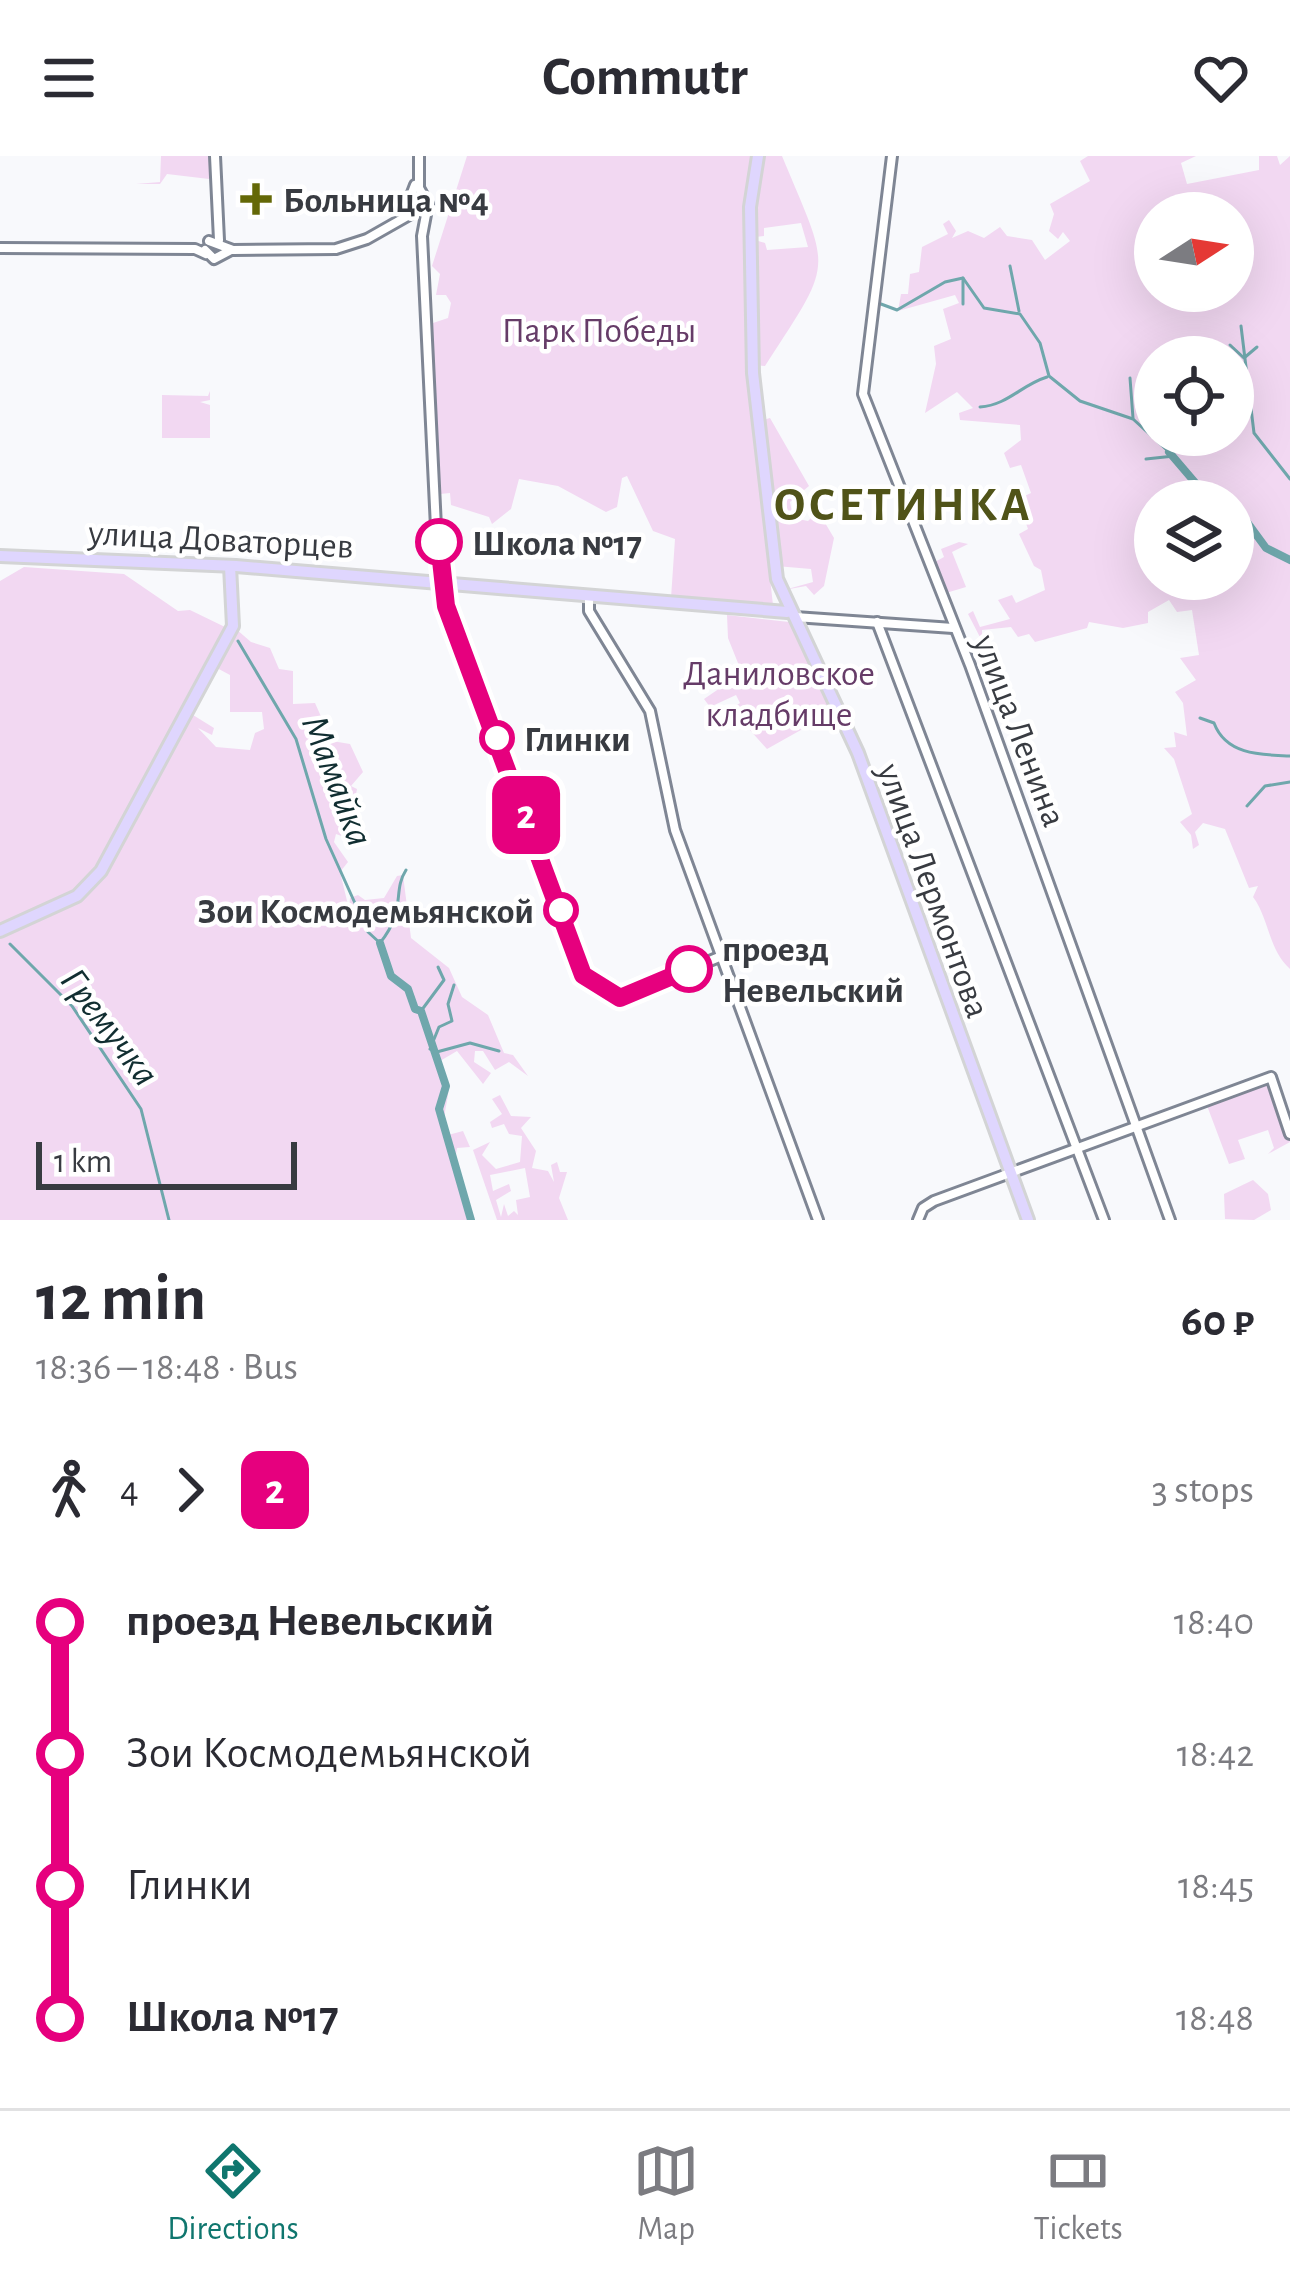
<!DOCTYPE html>
<html lang="en">
<head>
<meta charset="utf-8">
<style>
	body { margin:0; font-family:"Alegreya Sans",sans-serif; background:#f2f2f3; color:#2b2b33; height:100vh; display:flex; flex-direction:column; font-size:45px; white-space:nowrap }
	* { box-sizing:border-box; margin:0 }
	p { font-size:39px; color:#7c7c81 }
	.icon { flex:none; width:66px; height:66px; fill:none; stroke:currentColor; stroke-width:2; stroke-linecap:round; stroke-linejoin:round }
	.map { position:relative; height:1064px; overflow:hidden }
	.sheet { display:flex; flex-direction:column; background:#fff; flex:1 }
	.sheet>* { flex:none }
	.badge { padding:0 24px; border-radius:18px; font-size:42px; line-height:78px }
	.needle { width:78px; rotate:78deg }
	.tools { position:absolute; left:1134px; top:36px; display:grid; gap:24px }
	.tools a { display:grid; place-items:center; width:120px; height:120px; border-radius:50%; background:#fff; box-shadow:0 12px 48px #0002; font-size:60px }
	.scale { position:absolute; left:36px; bottom:30px; width:261px; box-sizing:border-box; padding-left:12px; border:6px solid #383b41; border-top:0; font-size:33px; line-height:42px; white-space:nowrap; color:#383b41; -webkit-text-stroke:9px #fff; paint-order:stroke }
	.map>.badge { position:absolute; translate:-50% -50%; box-shadow:0 0 0 6px #fff }
	.legs { display:flex; align-items:center; gap:18px; height:132px; padding:0 36px; font-size:39px }
	.legs p { margin-inline-start:auto }
	.headline { display:flex; align-items:center; justify-content:space-between; height:204px; padding:0 36px }
	h1 { font-size:66px; font-weight:700; line-height:90px }
	ul { padding:0 36px; list-style:none }
	li { display:flex; align-items:center; gap:42px; height:132px; font-size:45px }
	li i { display:grid; place-items:center; width:18px; height:100%; margin:0 15px; background:currentColor }
	li i::after { content:''; width:30px; height:30px; margin:-15px; border:9px solid; border-radius:50%; background:#fff }
	li p { margin-inline-start:auto }
	li:first-child i { background:linear-gradient(#0000 50%,currentColor 0) }
	li:last-child i { background:linear-gradient(currentColor 50%,#0000 0) }
	header { display:flex; justify-content:space-between; align-items:center; height:156px; padding:0 36px; background:#fff; font-size:54px; font-weight:700 }
	.tab-bar { display:flex; justify-content:space-around; align-items:center; height:168px; border-top:3px solid #e1e1e2; background:#fff; font-size:33px; color:#7c7c81 }
	.tab-bar a { display:grid; justify-items:center; gap:6px }
	.tab-bar .selected { color:#0f766e }
	.map>svg:first-child { display:block }
	.green { fill:#f2d8f2; fill-rule:evenodd }
	.lines { fill:none; stroke-linecap:round; stroke-linejoin:round }
	.stream { stroke:#6fa7ac; stroke-width:3 }
	.river { stroke:#6fa7ac; stroke-width:8 }
	.secondary-casing { stroke:#7f8694; stroke-width:14 }
	.primary-casing { stroke:#d3d4d5; stroke-width:16 }
	.secondary { stroke:#fff; stroke-width:8 }
	.primary { stroke:#dfd6fe; stroke-width:10 }
	.line-1-casing { stroke:#fff; stroke-width:27 }
	.line-1 { stroke:#e6007e; stroke-width:18 }
	.poi-dot { fill:#646807; stroke:#fff; stroke-width:4.5 }
	.stop-1-dot { fill:#fff; stroke:#e6007e; stroke-width:6 }
	.labels { text-anchor:middle; stroke-width:9; stroke-linejoin:round; paint-order:stroke }
	.poi-label { font-size:36px; font-weight:bold; fill:#383b41; stroke:#fff; text-anchor:start }
	.park-label { font-size:36px; fill:#663c68; stroke:#fff }
	.street-label { font-size:36px; fill:#383b41; stroke:#fff }
	.stop-label { font-size:36px; font-weight:bold; fill:#383b41; stroke:#fff; text-anchor:start }
	.water-label { font-size:39px; font-style:italic; fill:#112e31; stroke:#fff }
	.district-label { font-size:48px; font-weight:bold; letter-spacing:3px; fill:#505318; stroke:#fff }
</style>
</head>
<body>
<header><svg class="icon" aria-label="menu" viewBox="0 0 24 24"><path d="M4 6h16M4 12h16M4 18h16"/></svg>Commutr<svg class="icon" aria-label="heart" viewBox="0 0 24 24"><path d="M12 20l-8-8c-3-5 5-10 8-4 3-6 11-1 8 4z"/></svg></header>
<div class="map">
<svg width="1290" height="1064" viewBox="0 0 1290 1064">
	<rect width="100%" height="100%" fill="#f8f9fc"/>
	<!-- green -->
	<g class="green">
		<polygon points="161,0 209,0 209,23 167,18 160,28 136,28 160,26"/>
		<polygon points="467,0 752,0 744,49 748,223 773,449 671,442 675,383 653,375 627,320 622,322 617,351 606,356 558,330 519,323 511,353 492,368 489,361 451,349 450,337 440,338 429,169 433,193 433,167 448,162 451,147 446,139 436,139 440,118 432,110"/>
		<path d="M761 0H782C831 118 835 102 765 210L755 209V84L765 87 767 94 808 91 801 67 764 72V80L755 81Z"/>
		<path d="M1088 0H1196L1181 7 1187 28 1259 14V0H1277L1280 9 1290 0V813C1268 793 1269 762 1253 741L1258 730 1249 732 1225 673 1203 667 1195 676 1199 689 1193 693 1191 679 1180 666 1192 658 1174 603 1164 592 1176 591 1174 576 1187 580 1183 547 1175 536 1196 524 1180 502 1199 499 1192 454 1177 456 1169 444 1148 456V467L1123 472 1089 466 1087 472 1035 486 1029 478 1018 481 1011 471 982 474V485L968 458 973 455 980 471 1010 463 998 444 1012 439 1016 447 1045 434 1041 414 1034 410 1019 378 1028 373 1022 356 1028 353 1018 343 1031 337 1021 309 1010 312 1004 297 1021 284 1020 269 960 264 959 257 973 252 957 236 925 257 936 208 934 190 951 183 943 153 959 147 955 139 898 155 901 138H908L910 118 919 116 922 91 948 78 943 68 949 64 956 75 952 82 968 75 984 82 1000 71 1007 80 1032 84 1045 104 1070 85 1063 76 1058 83 1049 75 1054 58 1050 48 1090 25 1080 5ZM1155 57H1233V135H1155ZM1155 201H1233V279H1155ZM1155 345H1233V423H1155Z"/>
		<polygon points="756,226 763,264 770,262 809,330 790,346 793,362 808,365 818,355 834,382 824,430 814,439 806,430 784,434 813,426 811,413 776,410"/>
		<polygon points="210,235 210,244 200,246 210,249 210,282 162,282 162,239 208,240"/>
		<polygon points="959,386 968,388 952,396 966,431 946,437 933,407 944,401 941,393"/>
		<path d="M24 411 124 418 178 455 190 454 225 471 184 561 193 559 214 572 212 579 198 572 216 591 250 594 255 577 264 573 262 556H230V519L215 511 236 473 251 486 270 492 279 513 293 515V548L315 547 332 585 350 588 363 616 351 630 357 633 352 658 358 660 353 684 336 678 334 686 348 706 340 716 349 753 350 742 358 739 365 744 384 742 397 720 403 719 411 782 449 812 462 841 488 859 504 897 513 899 528 920 509 906 495 914 483 895H475L474 906 491 917 483 928 457 895 440 905C442 912 446 918 448 925 451 945 439 958 448 979L463 975 470 991 457 992 455 1005 474 1064H0V425Z"/>
		<polygon points="727,459 789,466 833,556 767,593 731,553 740,547 736,539 710,551 704,543 742,517 728,482"/>
		<polygon points="1269,924 1290,986 1268,998 1274,992 1268,974 1238,984 1245,1003 1229,1008 1206,947"/>
		<path d="M500 939 511 960 531 961 521 972 536 995 532 1012 548 1015 554 1026 551 1009 557 1006 560 1016H567L559 1042 568 1064H497L473 994 490 986 482 999 496 1013 520 1006 522 980 509 978 504 968 492 972 490 966 502 958 492 943ZM525 1012 530 1041 516 1044 518 1059 514 1055 508 1060 504 1048 501 1061 496 1044 511 1035 509 1028 493 1035 490 1019Z"/>
		<polygon points="1253,1024 1268,1038 1271,1054 1254,1064 1225,1063 1224,1038"/>
	</g>
	<g class="lines">
		<!-- stream -->
		<g class="stream">
			<polyline points="1010,110 1019,155"/>
			<polyline points="881,148 897,154 945,126 963,122 984,152 1020,158 1040,187 1049,220 1080,245 1133,263 1169,296"/>
			<polyline points="963,148 963,122"/>
			<polyline points="1241,170 1254,277 1290,323"/>
			<polyline points="1230,189 1244,202 1257,191"/>
			<polyline points="1130,222 1133,262"/>
			<path d="M980 251C1008 249 1021 229 1047 221"/>
			<polyline points="1146,303 1174,300"/>
			<polyline points="1209,345 1210,344"/>
			<path d="M238 485 296 583 326 683 368 776 380 787C407 753 392 736 406 714"/>
			<path d="M1200 562 1214 567C1226 599 1261 599 1290 600"/>
			<polyline points="1247,650 1265,630 1290,626"/>
			<polyline points="10,788 72,850 141,953 169,1064"/>
			<polyline points="421,855 444,824 438,811"/>
			<polyline points="430,893 439,871 452,865 448,848 454,829"/>
			<polyline points="433,897 470,887 499,895"/>
		</g>
		<!-- river -->
		<g class="river">
			<polyline points="1169,296 1210,344 1227,345"/>
			<polyline points="1233,347 1266,392 1290,404"/>
			<polyline points="380,787 391,820 408,833 415,853 421,855 446,930 439,953 471,1064"/>
		</g>
		<!-- secondary casing -->
		<g class="secondary-casing">
			<g id="secondary">
				<polyline points="215,0 219,84"/>
				<polyline points="419,0 419,32 428,48 422,80 439,434 582,816 591,829 620,842 724,799"/>
				<polyline points="892,0 863,238 970,509 1170,1064"/>
				<polyline points="404,58 415,29"/>
				<polyline points="209,85 233,94 336,93 367,83 411,58"/>
				<polyline points="0,92 195,93 206,98"/>
				<polyline points="205,94 214,103 231,94"/>
				<polyline points="589,439 589,455 650,555 675,674 818,1064"/>
				<polyline points="795,461 953,472"/>
				<polyline points="877,466 1104,1064"/>
				<polyline points="918,1064 923,1052 934,1045 1271,921 1290,978"/>
			</g>
		</g>
		<!-- primary casing -->
		<g class="primary-casing">
			<g id="primary">
				<polyline points="758,0 750,51 753,217 777,423 858,597 1028,1064"/>
				<polyline points="0,400 236,410 787,456"/>
				<polyline points="0,775 77,740 101,715 233,470 230,410"/>
			</g>
		</g>
		<!-- secondary -->
		<use href="#secondary" class="secondary"/>
		<!-- primary -->
		<use href="#primary" class="primary"/>
	</g>
	<g class="lines">
		<!-- line-1 casing -->
		<g class="line-1-casing">
			<polyline id="line-1" points="439,386 446,450 583,819 620,842 689,813"/>
		</g>
		<!-- line-1 -->
		<use href="#line-1" class="line-1"/>
	</g>
	<!-- markers -->
	<path class="poi-dot" d="M250 25h12v12h12v12h-12v12h-12v-12h-12v-12h12z"/>
	<g class="stop-1-dot">
		<circle cx="439" cy="386" r="21"/>
		<circle cx="497" cy="582" r="15"/>
		<circle cx="561" cy="754" r="15"/>
		<circle cx="689" cy="813" r="21"/>
	</g>
	<g class="labels">
		<!-- poi labels -->
		<g class="poi-label">
			<text x="283" y="56">Больница №4</text>
		</g>
		<!-- park labels -->
		<g class="park-label">
			<text x="599" y="186">Парк Победы</text>
			<text x="779" y="529">Даниловское<tspan x="779" dy="41">кладбище</tspan></text>
		</g>
		<!-- street labels -->
		<g class="street-label">
			<text transform="translate(221 382) rotate(3)" y="13">улица Доваторцев</text>
			<text transform="translate(1021 574) rotate(69)" y="13">улица Ленина</text>
			<text transform="translate(935 734) rotate(70)" y="13">улица Лермонтова</text>
		</g>
		<!-- stop labels -->
		<g class="stop-label">
			<text x="472" y="399">Школа №17</text>
			<text x="524" y="595">Глинки</text>
			<text x="534" y="767" text-anchor="end">Зои Космодемьянской</text>
			<text x="722" y="805">проезд<tspan x="722" dy="41">Невельский</tspan></text>
		</g>
		<!-- water labels -->
		<g class="water-label">
			<text transform="translate(339 624) rotate(69)" y="14">Мамайка</text>
			<text transform="translate(111 870) rotate(53)" y="14">Гремучка</text>
		</g>
		<!-- district labels -->
		<g class="district-label">
			<text x="903" y="364">ОСЕТИНКА</text>
		</g>
	</g>
</svg>
<div class="tools">
<a><svg class="needle" viewBox="-14 -14 28 28"><path d="M0-13l5 13h-10z" fill="#e53935"/><path d="M0 13l5-13h-10z" fill="#7c7c81"/></svg></a>
<a><svg class="icon" aria-label="locate" viewBox="0 0 24 24"><circle cx="12" cy="12" r="6"/><path d="M12 2v4M12 18v4M2 12h4M18 12h4"/></svg></a>
<a><svg class="icon" aria-label="layers" viewBox="0 0 24 24"><path d="M12 4l9 5-9 5-9-5zM3 14l9 5 9-5"/></svg></a>
</div>
<div class="scale">1 km</div>
<b class="badge" style="left:526px;top:659px;background:#e6007e;color:#fff">2</b>
</div>
<section class="sheet">
<div class="headline"><div><h1>12 min</h1><p>18:36 – 18:48 · Bus</p></div><b>60 ₽</b></div>
<div class="legs"><svg class="icon" aria-label="walk" viewBox="0 0 24 24"><circle cx="13" cy="4" r="2"/><path d="M13 8l-2 6 4 7M11 14l-3 7M7 12l3-4h3l4 4"/></svg>4<svg class="icon" aria-label="forward" viewBox="0 0 24 24"><path d="M9 5l7 7-7 7"/></svg><b class="badge" style="background:#e6007e;color:#fff">2</b><p>3 stops</p></div>
<ul>
<li><i style="color:#e6007e"></i><b>проезд Невельский</b><p>18:40</p></li>
<li><i style="color:#e6007e"></i><span>Зои Космодемьянской</span><p>18:42</p></li>
<li><i style="color:#e6007e"></i><span>Глинки</span><p>18:45</p></li>
<li><i style="color:#e6007e"></i><b>Школа №17</b><p>18:48</p></li>
</ul>
</section>
<nav class="tab-bar">
<a class="selected"><svg class="icon" aria-label="directions" viewBox="0 0 24 24"><path d="M12 3l9 9-9 9-9-9zM9 14v-3h6M13 9l2 2-2 2"/></svg>Directions</a>
<a><svg class="icon" aria-label="map" viewBox="0 0 24 24"><path d="M3 6l6-2 6 2 6-2v14l-6 2-6-2-6 2zM9 4v14M15 6v14"/></svg>Map</a>
<a><svg class="icon" aria-label="tickets" viewBox="0 0 24 24"><path d="M3 7h18v10H3zM15 7v10"/></svg>Tickets</a>
</nav>
</body>
</html>
